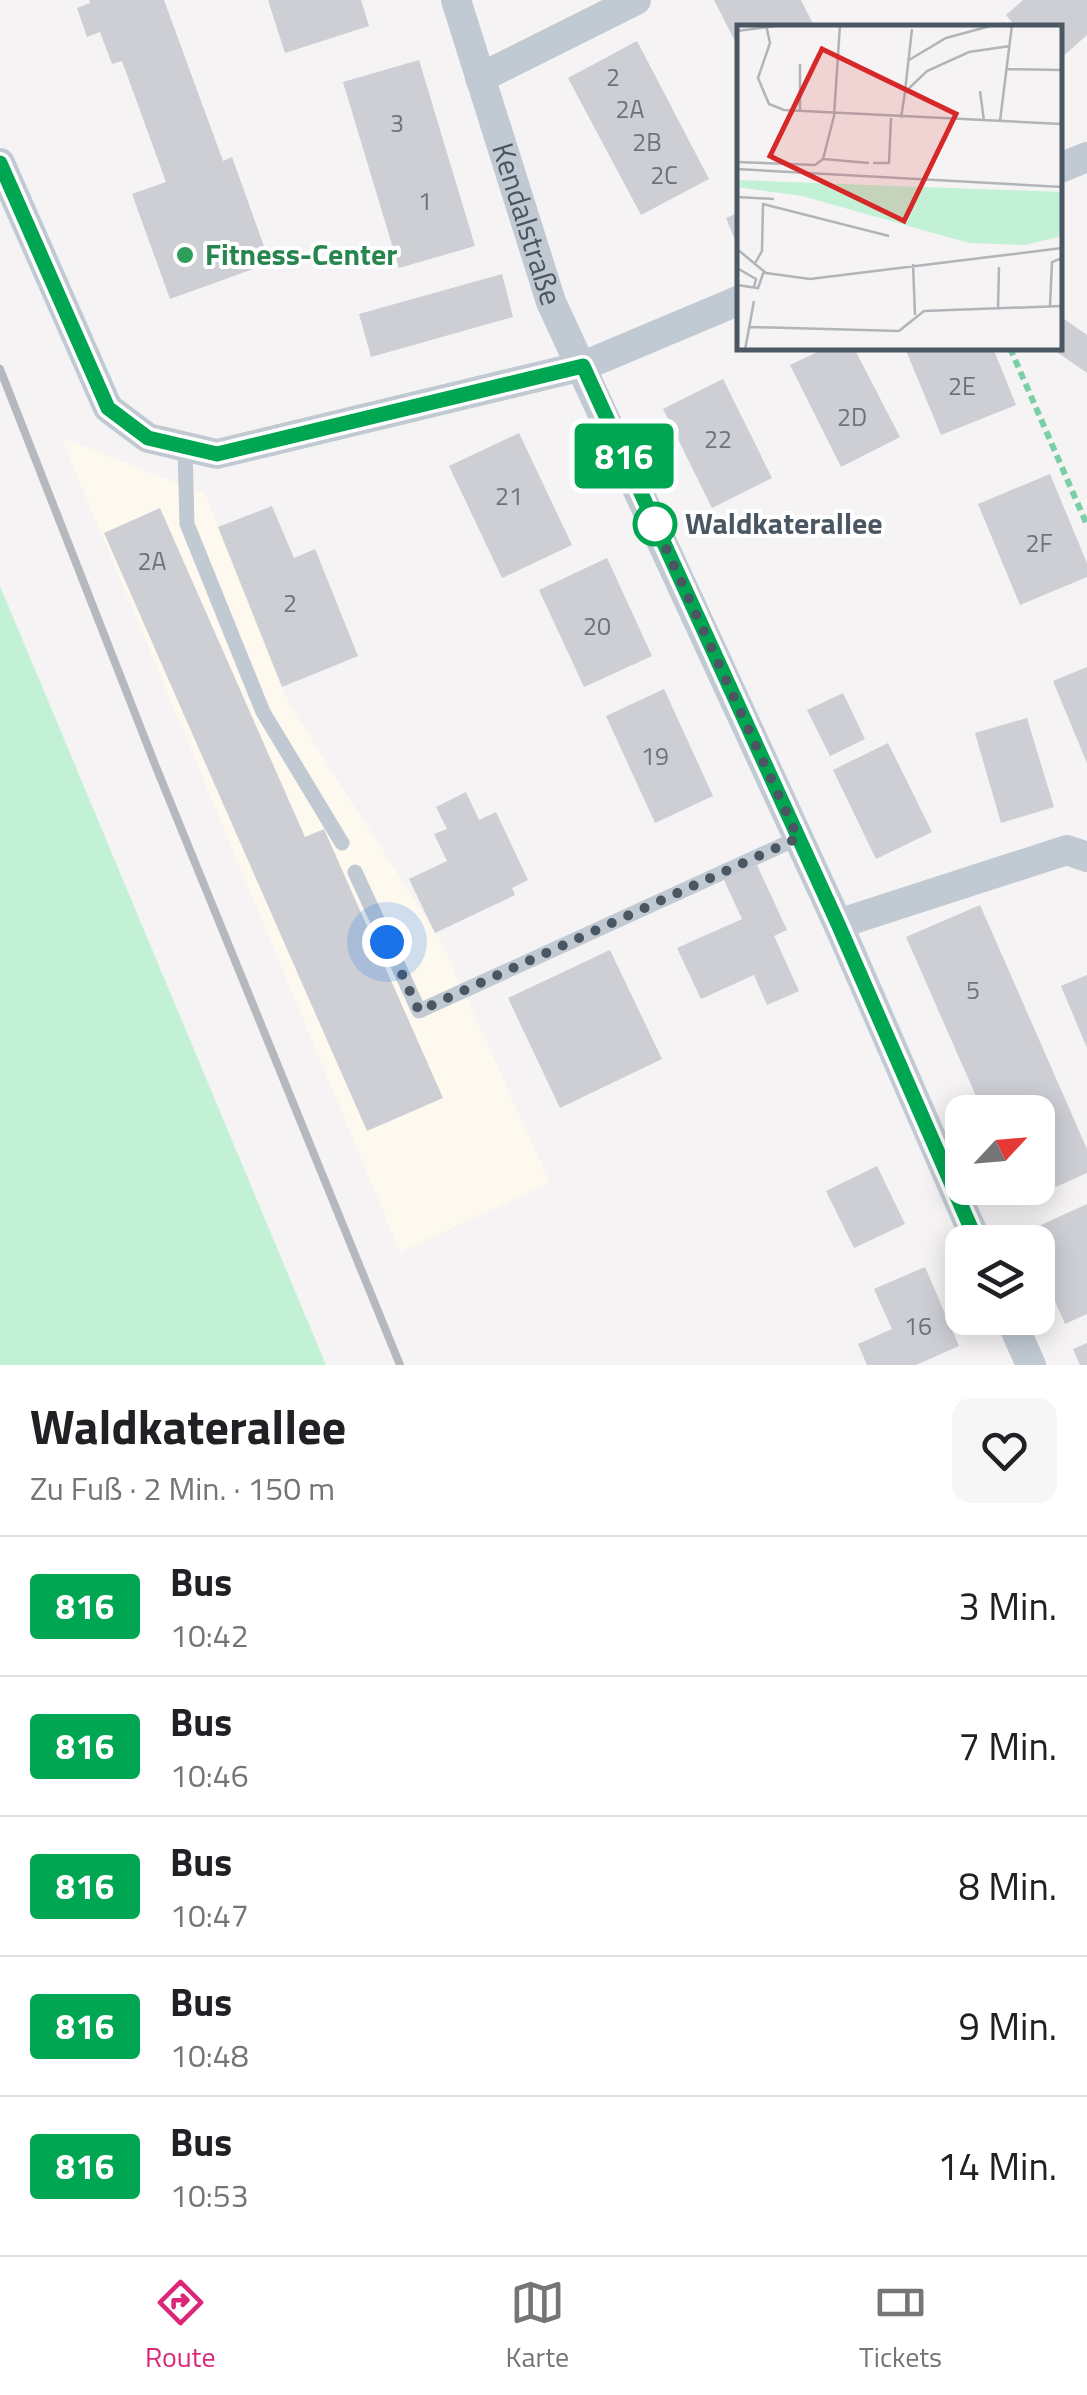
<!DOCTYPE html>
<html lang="de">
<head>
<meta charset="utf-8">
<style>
	body { margin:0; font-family:"Titillium Web",sans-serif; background:#f6f6f6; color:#202124; height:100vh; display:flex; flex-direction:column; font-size:38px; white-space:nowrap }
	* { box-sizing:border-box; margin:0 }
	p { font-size:32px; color:#757577 }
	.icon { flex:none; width:55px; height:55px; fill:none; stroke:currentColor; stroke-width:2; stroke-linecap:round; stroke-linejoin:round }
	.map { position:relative; height:1365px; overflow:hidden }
	.sheet { display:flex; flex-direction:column; background:#fff; flex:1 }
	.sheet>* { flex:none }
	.badge { padding:0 20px; border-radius:8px; font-size:35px; line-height:65px }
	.needle { width:65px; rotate:64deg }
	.controls { position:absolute; left:945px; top:1095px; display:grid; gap:20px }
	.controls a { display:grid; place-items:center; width:110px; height:110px; border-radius:20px; background:#fff; box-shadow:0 5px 25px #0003; font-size:50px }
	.you { position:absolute; width:50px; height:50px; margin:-25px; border:8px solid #fff; border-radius:50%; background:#1a73e8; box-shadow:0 0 0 15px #1a73e833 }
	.map>.badge { position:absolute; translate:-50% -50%; box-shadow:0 0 0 5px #fff }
	.round { display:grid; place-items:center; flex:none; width:105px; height:105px; border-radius:20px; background:#f6f6f6 }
	.overview { display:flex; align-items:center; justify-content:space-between; height:170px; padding:0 30px }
	h1 { font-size:48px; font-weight:700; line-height:75px }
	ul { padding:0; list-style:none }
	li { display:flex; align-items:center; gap:30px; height:140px; padding:0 30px; border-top:2px solid #e0e0e0 }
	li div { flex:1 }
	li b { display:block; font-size:38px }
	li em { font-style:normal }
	li .badge { min-width:110px; font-weight:700; text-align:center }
	.menu { display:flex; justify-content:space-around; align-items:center; height:140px; border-top:2px solid #e0e0e0; background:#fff; font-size:28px; color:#757577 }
	.menu a { display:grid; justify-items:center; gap:5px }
	.menu .on { color:#db2777 }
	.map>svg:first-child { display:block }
	.commercial { fill:#fdf9ef }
	.green { fill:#c3f1d5 }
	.building { fill:#cdcfd5 }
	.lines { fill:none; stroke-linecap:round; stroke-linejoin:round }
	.path { stroke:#7ad0a6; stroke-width:6; stroke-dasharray:8 5; stroke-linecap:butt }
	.service { stroke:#c1cad2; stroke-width:15 }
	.minor { stroke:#c1cad2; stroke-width:30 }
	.rail { stroke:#b5b8bd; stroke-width:8 }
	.line-casing { stroke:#fff; stroke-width:22 }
	.line { stroke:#00a651; stroke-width:15 }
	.walk { stroke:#4a5661; stroke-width:10; stroke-dasharray:0 18 }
	.leisure-dot { fill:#2e9e5b; stroke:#fff; stroke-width:4 }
	.stop-dot { fill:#fff; stroke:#00a651; stroke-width:5 }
	.labels { text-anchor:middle; stroke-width:8; stroke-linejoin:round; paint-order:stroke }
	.number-label { font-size:25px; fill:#6b747e }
	.street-label { font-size:30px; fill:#4a5661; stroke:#fff }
	.leisure-label { font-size:30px; font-weight:bold; fill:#27864d; stroke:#fff; text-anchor:start }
	.stop-label { font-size:30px; font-weight:bold; fill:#4a5661; stroke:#fff; text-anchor:start }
	.inset-road { fill:none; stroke:#b1b4b9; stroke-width:2.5 }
	.view { fill:#d62828; fill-opacity:0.15; stroke:#d62828; stroke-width:5 }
	.inset-edge { fill:none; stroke:#4a5661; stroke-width:5 }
</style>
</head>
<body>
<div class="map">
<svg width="1087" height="1365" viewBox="0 0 1087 1365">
	<rect width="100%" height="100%" fill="#f5f3f3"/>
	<!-- commercial -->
	<polygon class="commercial" points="61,437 205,494 289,704 441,941 550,1183 400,1252"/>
	<!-- green -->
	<polygon class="green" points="0,586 326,1365 0,1365"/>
	<!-- building -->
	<g class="building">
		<polygon points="89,0 164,0 223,161 232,157 270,263 170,299 132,194 166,182 122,61 112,64 100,32 87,37 77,8 90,3"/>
		<polygon points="268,0 361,0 369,26 285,53"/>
		<polygon points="714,0 801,0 815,28 740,28 740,51"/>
		<polygon points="1023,0 1087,0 1087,35 1060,59 1060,28 1017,28 1006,15"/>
		<polygon points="637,41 709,179 641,215 568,78"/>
		<polygon points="419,60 475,246 399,268 343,82"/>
		<polygon points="740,212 740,250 739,250 726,218"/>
		<polygon points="502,274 513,317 371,357 359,314"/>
		<polygon points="1060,316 1087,335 1087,373 1051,348 1060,348"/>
		<polygon points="826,348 854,348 900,437 841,467 790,365"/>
		<polygon points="905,348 993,348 1016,405 941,435"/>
		<polygon points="723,379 772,478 712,508 663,409"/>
		<polygon points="519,433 572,545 502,578 449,466"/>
		<polygon points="1050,474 1087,563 1087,577 1020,605 978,504"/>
		<polygon points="272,506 294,558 315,549 358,656 282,687 218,527"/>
		<polygon points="160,508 305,837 324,829 443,1098 367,1131 104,533"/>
		<polygon points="607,558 652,656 584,687 539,590"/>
		<polygon points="1087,667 1087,763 1053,681"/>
		<polygon points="664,689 713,796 655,823 606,716"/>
		<polygon points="843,693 865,739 830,756 807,710"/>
		<polygon points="1027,718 1054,807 1001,823 975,733"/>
		<polygon points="888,743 932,832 876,859 833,770"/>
		<polygon points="466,792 479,820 496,812 528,880 512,888 515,895 435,933 409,879 447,861 434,834 447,829 436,807"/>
		<polygon points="757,865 787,930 774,936 799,991 767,1005 754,975 701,999 677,948 742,919 724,880"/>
		<polygon points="980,905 1087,1149 1087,1173 1022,1202 1016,1188 1038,1188 1038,1112 983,1112 906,937"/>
		<polygon points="610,950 662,1059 560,1108 508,998"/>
		<polygon points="1087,975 1087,1048 1061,986"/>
		<polygon points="877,1166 905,1224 854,1248 826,1191"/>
		<polygon points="1087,1204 1087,1314 1065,1324 1038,1262 1038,1248 1049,1242 1041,1225"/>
		<polygon points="925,1267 959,1346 916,1365 867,1365 858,1344 892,1329 874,1289"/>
		<polygon points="1087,1343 1087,1365 1080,1365 1073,1349"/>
	</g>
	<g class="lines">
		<!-- path -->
		<polyline class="path" points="1010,348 1087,525"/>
		<!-- service -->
		<g class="service">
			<polyline points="185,448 187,524 263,712 342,843"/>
			<polyline points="355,872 419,1011 798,838"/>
		</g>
		<!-- minor -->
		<g class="minor">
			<path id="s1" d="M456 0 551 302 838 924 977 1242"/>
			<polyline points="480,78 636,0"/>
			<polyline points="0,163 108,408 148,438 217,454 583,366 740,300"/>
			<polyline points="1060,168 1087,157"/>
			<polyline points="838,924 1067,850 1087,857"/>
			<polyline points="1010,1318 1031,1365"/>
		</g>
		<!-- rail -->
		<polyline class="rail" points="0,369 156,767 400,1365"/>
	</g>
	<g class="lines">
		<!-- line casing -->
		<g class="line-casing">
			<polyline id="line" points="0,163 108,408 148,438 217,454 583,366 838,924 977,1242"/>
		</g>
		<!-- line -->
		<use href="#line" class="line"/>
		<!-- walk -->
		<polyline class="walk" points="387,942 419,1011 798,838 649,511 655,524"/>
	</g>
	<!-- markers -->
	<circle class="leisure-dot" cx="185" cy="255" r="10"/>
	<circle class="stop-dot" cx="655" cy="524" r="20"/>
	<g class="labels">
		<!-- number labels -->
		<g class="number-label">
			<text x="613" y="86">2</text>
			<text x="630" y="118">2A</text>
			<text x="397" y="132">3</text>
			<text x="647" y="151">2B</text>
			<text x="664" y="184">2C</text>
			<text x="425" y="210">1</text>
			<text x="962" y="395">2E</text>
			<text x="852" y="426">2D</text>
			<text x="718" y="448">22</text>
			<text x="509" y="505">21</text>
			<text x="1039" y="552">2F</text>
			<text x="152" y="570">2A</text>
			<text x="290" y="612">2</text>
			<text x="597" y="635">20</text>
			<text x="655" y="765">19</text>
			<text x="973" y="999">5</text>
			<text x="918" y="1335">16</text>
		</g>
		<!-- street labels -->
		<g class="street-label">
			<text dy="10" stroke="none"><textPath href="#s1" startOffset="235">Kendalstraße</textPath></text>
		</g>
		<!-- leisure labels -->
		<g class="leisure-label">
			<text x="205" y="265">Fitness-Center</text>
		</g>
		<!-- stop labels -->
		<g class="stop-label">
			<text x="685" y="534">Waldkaterallee</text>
		</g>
	</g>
	<!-- overview -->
	<g transform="translate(737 25)">
		<rect width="325" height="325" fill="#f5f3f3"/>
		<path d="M0 155 325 167V211L288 220 232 218 65 171 0 162Z" fill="#c3f1d5"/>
		<path class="inset-road" d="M29 0 33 18 21 53 32 79 47 85 325 99M0 6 45 0M172 35 209 13 257 0M63 39V87M270 44 325 45M168 66 175 4M243 66 247 96M164 93 168 67 190 46 232 27 273 21M263 96 275 0M86 134 132 138M0 137 78 140 86 134 97 91 103 0M136 138H152L154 93M0 144 325 162M0 172 37 174M0 224 29 248 73 254 325 223M176 239 178 290M17 240 25 226 26 179 152 211M0 243 19 254 17 262M0 260 21 263 27 246M313 281 315 237 325 233M261 283 262 242M12 302 162 306 187 286 325 281M8 325 17 276"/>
		<path class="view" d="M85 24 219 89 167 196 33 131Z"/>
		<rect width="325" height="325" class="inset-edge"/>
	</g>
</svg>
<div class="controls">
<a><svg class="needle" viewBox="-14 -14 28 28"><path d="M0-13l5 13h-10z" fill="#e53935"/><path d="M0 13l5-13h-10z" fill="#757577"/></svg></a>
<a><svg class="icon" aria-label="layers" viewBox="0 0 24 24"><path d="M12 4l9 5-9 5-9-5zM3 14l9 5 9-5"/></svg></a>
</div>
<div class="you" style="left:387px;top:942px"></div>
<b class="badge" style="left:624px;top:456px;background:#00a651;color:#fff">816</b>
</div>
<section class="sheet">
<div class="overview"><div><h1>Waldkaterallee</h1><p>Zu Fuß · 2 Min. · 150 m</p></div><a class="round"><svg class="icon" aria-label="heart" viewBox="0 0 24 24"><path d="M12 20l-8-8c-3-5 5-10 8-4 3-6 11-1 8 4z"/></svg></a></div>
<ul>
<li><span class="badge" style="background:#00a651;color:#fff">816</span><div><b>Bus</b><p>10:42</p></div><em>3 Min.</em></li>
<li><span class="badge" style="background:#00a651;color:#fff">816</span><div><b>Bus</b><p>10:46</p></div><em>7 Min.</em></li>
<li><span class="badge" style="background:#00a651;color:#fff">816</span><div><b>Bus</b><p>10:47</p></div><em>8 Min.</em></li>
<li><span class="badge" style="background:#00a651;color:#fff">816</span><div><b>Bus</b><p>10:48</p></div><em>9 Min.</em></li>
<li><span class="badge" style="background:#00a651;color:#fff">816</span><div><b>Bus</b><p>10:53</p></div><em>14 Min.</em></li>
</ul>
</section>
<nav class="menu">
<a class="on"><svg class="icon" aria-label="directions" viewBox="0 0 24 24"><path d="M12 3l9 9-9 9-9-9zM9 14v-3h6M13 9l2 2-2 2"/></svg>Route</a>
<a><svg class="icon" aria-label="map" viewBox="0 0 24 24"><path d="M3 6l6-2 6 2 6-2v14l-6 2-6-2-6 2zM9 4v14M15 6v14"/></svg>Karte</a>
<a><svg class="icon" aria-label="tickets" viewBox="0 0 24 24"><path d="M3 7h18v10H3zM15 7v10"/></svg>Tickets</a>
</nav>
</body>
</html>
